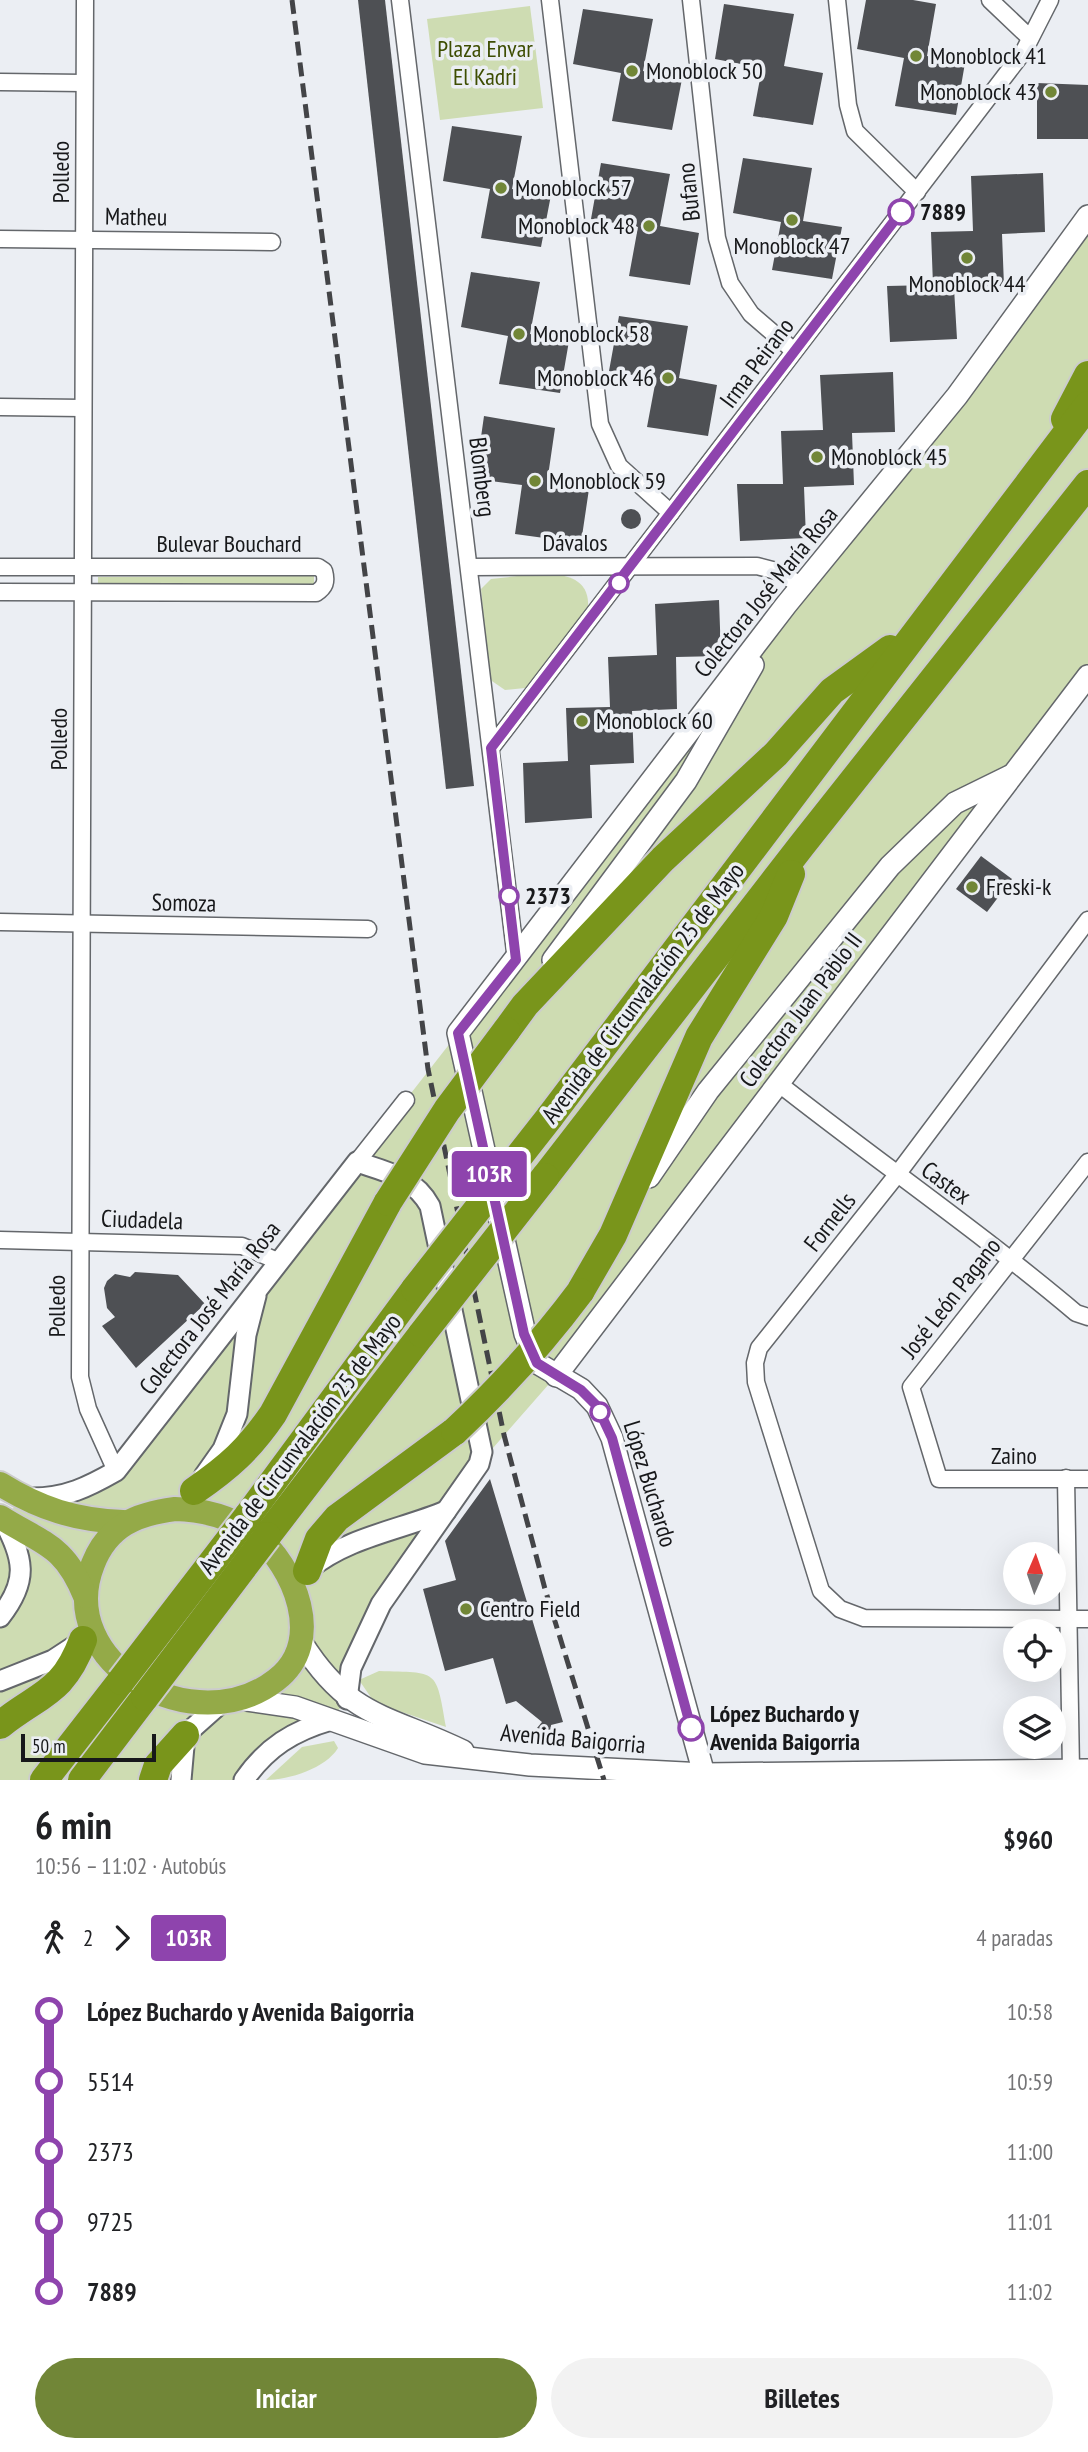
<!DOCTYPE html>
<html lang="es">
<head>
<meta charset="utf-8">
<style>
	body { margin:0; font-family:"PT Sans Narrow",sans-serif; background:#f2f2f2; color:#202124; height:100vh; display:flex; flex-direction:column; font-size:26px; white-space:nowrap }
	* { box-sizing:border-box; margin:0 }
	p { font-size:23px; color:#757577 }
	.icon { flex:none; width:38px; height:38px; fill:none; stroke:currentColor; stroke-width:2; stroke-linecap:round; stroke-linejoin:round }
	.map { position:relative; height:1780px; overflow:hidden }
	.panel { display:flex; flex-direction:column; background:#fff; flex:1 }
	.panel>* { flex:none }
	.badge { padding:0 14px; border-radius:5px; font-size:24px; line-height:46px }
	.needle { width:46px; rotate:2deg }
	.tools { position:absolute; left:1003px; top:1542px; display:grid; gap:14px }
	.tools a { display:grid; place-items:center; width:63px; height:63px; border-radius:50%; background:#fff; box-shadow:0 7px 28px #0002; font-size:35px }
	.scale { position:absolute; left:21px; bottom:18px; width:135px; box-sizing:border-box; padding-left:7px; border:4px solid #17181a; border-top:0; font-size:19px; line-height:24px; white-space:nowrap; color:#17181a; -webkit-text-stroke:5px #ebeef3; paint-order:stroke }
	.map>.badge { position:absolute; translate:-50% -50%; box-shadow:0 0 0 4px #fff }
	.legs { display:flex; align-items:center; gap:10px; height:77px; padding:0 35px; font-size:23px }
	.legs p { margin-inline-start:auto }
	.head { display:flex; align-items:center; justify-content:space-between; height:119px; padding:0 35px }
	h1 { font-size:38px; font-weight:800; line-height:52px }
	.button { display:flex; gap:14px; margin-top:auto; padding:14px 35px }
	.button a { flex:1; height:80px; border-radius:42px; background:#718637; color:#fff; font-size:28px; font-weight:800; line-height:80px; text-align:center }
	.button a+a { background:#f2f2f2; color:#202124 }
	ul { padding:0 35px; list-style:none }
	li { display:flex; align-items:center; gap:24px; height:70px; font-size:26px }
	li i { display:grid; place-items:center; width:10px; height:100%; margin:0 9px; background:currentColor }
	li i::after { content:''; width:18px; height:18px; margin:-9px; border:5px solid; border-radius:50%; background:#fff }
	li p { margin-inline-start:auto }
	li:first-child i { background:linear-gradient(#0000 50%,currentColor 0) }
	li:last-child i { background:linear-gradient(currentColor 50%,#0000 0) }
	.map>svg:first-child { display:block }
	.green { fill:#cedcb2 }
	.building { fill:#4e5054 }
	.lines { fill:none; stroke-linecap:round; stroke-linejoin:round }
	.minor-casing { stroke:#64676b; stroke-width:19 }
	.tertiary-casing { stroke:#64676b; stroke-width:23 }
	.secondary-casing { stroke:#64676b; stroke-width:24 }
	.trunk-casing { stroke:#cccccd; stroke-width:28 }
	.motorway-casing { stroke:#cccccd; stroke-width:32 }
	.minor { stroke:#fff; stroke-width:16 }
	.tertiary { stroke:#fff; stroke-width:19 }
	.secondary { stroke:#fff; stroke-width:21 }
	.trunk { stroke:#94aa48; stroke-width:24 }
	.motorway { stroke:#79951b; stroke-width:28 }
	.rail { stroke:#434447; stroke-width:5; stroke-dasharray:14 7; stroke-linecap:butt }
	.motorway-bridge-casing { stroke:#cccccd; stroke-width:32; stroke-linecap:butt }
	.motorway-bridge { stroke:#79951b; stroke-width:28 }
	.line-1-casing { stroke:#fff; stroke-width:16 }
	.line-1 { stroke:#8e44ad; stroke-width:10 }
	.poi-dot { fill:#718637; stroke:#ebeef3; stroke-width:2.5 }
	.stop-1-dot { fill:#fff; stroke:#8e44ad; stroke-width:3.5 }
	.labels { text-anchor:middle; stroke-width:7; stroke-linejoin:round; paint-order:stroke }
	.park-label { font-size:24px; fill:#3d4d02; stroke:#ebeef3 }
	.poi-label { font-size:24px; fill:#17181a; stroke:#ebeef3; text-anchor:start }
	.street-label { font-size:24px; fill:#17181a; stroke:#ebeef3 }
	.stop-label { font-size:24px; font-weight:bold; fill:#17181a; stroke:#ebeef3; text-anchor:start }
</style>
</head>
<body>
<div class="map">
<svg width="1088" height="1780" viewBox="0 0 1088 1780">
	<rect width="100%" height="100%" fill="#ebeef3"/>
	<!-- green -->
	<g class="green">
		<polygon points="530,6 543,108 440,120 427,19"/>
		<polygon points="1088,216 1088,676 556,1376 479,1464 381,1604 347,1699 331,1720 302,1728 244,1780 0,1780 0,1517 3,1519 23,1498 116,1471 458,1033"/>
		<path d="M545 573C569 575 590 580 588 608L534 680 525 688 505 690 489 679 481 589 491 579Z"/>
		<polygon points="314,576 314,586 98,587 98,577"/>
		<path d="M379 1671C438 1673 436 1668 446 1727L384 1706 372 1699 359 1680Z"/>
		<path d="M334 1741 338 1748C326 1768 289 1780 266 1780L302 1747Z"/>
	</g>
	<!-- building -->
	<g class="building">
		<polygon points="358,0 385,0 474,786 446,789"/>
		<polygon points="866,0 913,0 936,4 927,56 965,63 956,115 895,106 904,58 857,49"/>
		<polygon points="724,4 794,14 784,66 823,73 813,125 753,116 762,68 715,59"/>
		<polygon points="583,9 653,19 643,71 682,79 672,130 612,121 621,73 573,64"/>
		<polygon points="1037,83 1088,85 1088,139 1037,139"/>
		<polygon points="452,126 522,136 512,189 551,195 541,247 481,238 490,189 443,181"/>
		<polygon points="743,158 812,168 803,221 842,227 832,279 772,270 781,222 733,213"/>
		<polygon points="601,163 670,174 660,226 699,233 690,285 629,276 638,227 591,219"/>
		<polygon points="1043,173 1045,232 1002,234 1004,286 954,288 957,339 890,342 887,286 933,285 931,232 973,231 971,176"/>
		<polygon points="471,272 540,282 530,334 569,341 560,393 499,384 508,336 461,327"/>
		<polygon points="619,316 688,326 679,378 717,385 708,436 647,427 656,379 609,371"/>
		<polygon points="893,372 895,432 852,433 854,485 804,487 806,538 740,541 737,484 783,484 781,431 823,430 820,375"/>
		<polygon points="484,416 555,428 547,483 589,489 581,543 515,534 522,485 475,479"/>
		<circle cx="631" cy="519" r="10"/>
		<polygon points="719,600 721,656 676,657 677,709 632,711 634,763 590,765 592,818 525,823 523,763 568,761 566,708 610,707 608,657 657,655 655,604"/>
		<polygon points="981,856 1012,879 987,912 956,889"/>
		<polygon points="135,1272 178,1275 205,1304 136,1368 102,1326 115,1317 107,1308 104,1288 107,1281 115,1274 130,1277"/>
		<polygon points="490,1479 563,1722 551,1725 552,1733 546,1738 539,1735 537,1728 542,1722 516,1701 506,1704 493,1658 445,1671 423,1589 456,1580 445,1541"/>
	</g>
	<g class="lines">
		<!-- minor casing -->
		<g class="minor-casing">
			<g id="minor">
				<polyline points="85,0 80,1377 88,1409 116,1471"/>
				<polyline points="400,0 516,960"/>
				<polyline points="550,0 600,424 619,466 671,513"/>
				<polyline points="691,0 717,238 730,283 751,314 794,351"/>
				<polyline points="837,0 848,105 855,131 917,192"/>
				<polyline points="990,0 1030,38"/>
				<polyline points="0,82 84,83"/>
				<polyline points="0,239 272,242"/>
				<polyline points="0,407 83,408"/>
				<path d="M0 567H318L324 571C327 582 325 587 316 593L0 592"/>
				<polyline points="470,567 757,566 780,572 801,586"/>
				<polyline points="491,748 1024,51 1050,0"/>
				<polyline points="1088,920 896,1176 759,1348 755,1363 756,1382 821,1591 840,1609 864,1618 1088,1619"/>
				<polyline points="0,922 368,929"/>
				<path d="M778 1083C877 1161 980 1232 1076 1313L1088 1317"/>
				<polyline points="357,1162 406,1100"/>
				<polyline points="1088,1162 911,1387 939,1479 1088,1479"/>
				<polyline points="0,1240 242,1246 280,1262"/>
				<polyline points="1066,1478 1071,1770"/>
			</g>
		</g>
		<!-- tertiary casing -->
		<g class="tertiary-casing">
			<g id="tertiary">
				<polyline points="204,1476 223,1449 237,1414 246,1335 256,1296"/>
				<path d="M32 1498C66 1498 88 1487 116 1471L357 1162C387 1172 414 1177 430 1206L482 1452 479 1464 381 1604 351 1668 347 1699"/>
				<path d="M309 1569C348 1537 400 1530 446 1511"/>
				<path d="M0 1617C30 1579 23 1559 3 1519"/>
				<polyline points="0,1681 53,1660 82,1641"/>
				<polyline points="181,1780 185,1735 221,1703"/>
				<path d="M244 1780C267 1747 293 1731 331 1720"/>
			</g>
		</g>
		<!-- secondary casing -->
		<g class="secondary-casing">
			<g id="secondary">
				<polyline points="553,960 686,781 753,665"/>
				<polyline points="649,1177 708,1091 890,866 955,803 1010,776"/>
				<polyline points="556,1376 1088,676"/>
				<path d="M302 1643C350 1719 389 1715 463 1751"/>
				<polyline points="240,1699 295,1707 425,1753 530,1765 704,1774 1088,1770"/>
				<polyline points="704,1774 612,1438 597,1406 581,1389 537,1363 525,1334 458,1033 786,605 957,396 1088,216"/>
			</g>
		</g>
		<!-- trunk casing -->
		<g class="trunk-casing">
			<g id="trunk">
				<path d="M0 1484C40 1509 76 1520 123 1522"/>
				<path d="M175 1509C204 1510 231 1516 254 1534 295 1566 326 1642 276 1680 195 1743 53 1664 93 1564 108 1526 136 1514 175 1509Z"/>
				<path d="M0 1517C43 1544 64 1544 85 1596"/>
			</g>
		</g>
		<!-- motorway casing -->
		<g class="motorway-casing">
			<g id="motorway">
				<polyline points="1065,419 1088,375"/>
				<polyline points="506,1031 525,1005 663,859 776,754 832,691 890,649"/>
				<polyline points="549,1118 1088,405"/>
				<polyline points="545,1177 802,845 1088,484"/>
				<polyline points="580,1292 613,1235 699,1037 774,916 791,874"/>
				<path d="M194 1491C229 1467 249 1449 273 1414L388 1202"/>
				<polyline points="247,1517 415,1289"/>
				<polyline points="267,1536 422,1334"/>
				<polyline points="307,1571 319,1539 337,1518 455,1431"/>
				<path d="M0 1725C40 1693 63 1694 83 1640"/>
				<polyline points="44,1780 121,1681"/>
				<polyline points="82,1780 145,1697"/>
				<polyline points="153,1780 158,1765 185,1735"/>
			</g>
		</g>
		<!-- minor -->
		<use href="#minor" class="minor"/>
		<!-- tertiary -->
		<use href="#tertiary" class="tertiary"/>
		<!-- secondary -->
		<use href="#secondary" class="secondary"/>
		<!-- trunk -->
		<use href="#trunk" class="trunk"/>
		<!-- motorway -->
		<use href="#motorway" class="motorway"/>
		<!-- rail -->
		<polyline class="rail" points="292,0 428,1069 504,1435 545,1589 604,1780"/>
		<!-- motorway-bridge casing -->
		<g class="motorway-bridge-casing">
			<g id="motorway-bridge">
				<polyline points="388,1202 447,1110 506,1031"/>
				<polyline points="415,1289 549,1118"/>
				<polyline points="422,1334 545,1177"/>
				<path d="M455 1431C502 1387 542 1343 580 1292"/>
				<polyline points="121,1681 247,1517"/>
				<polyline points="145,1697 267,1536"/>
			</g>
		</g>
		<!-- motorway-bridge -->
		<use href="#motorway-bridge" class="motorway-bridge"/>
	</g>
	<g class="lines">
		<!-- line-1 casing -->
		<g class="line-1-casing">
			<polyline id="line-1" points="691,1728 612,1438 597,1406 581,1390 537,1363 524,1334 458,1033 516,960 491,748 901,212"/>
		</g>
		<!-- line-1 -->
		<use href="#line-1" class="line-1"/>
	</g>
	<!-- markers -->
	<g class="poi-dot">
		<circle cx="916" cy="56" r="7"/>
		<circle cx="632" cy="71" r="7"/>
		<circle cx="1051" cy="92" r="7"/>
		<circle cx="501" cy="188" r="7"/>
		<circle cx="792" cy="220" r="7"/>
		<circle cx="649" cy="226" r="7"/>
		<circle cx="967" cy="258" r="7"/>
		<circle cx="519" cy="334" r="7"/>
		<circle cx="668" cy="378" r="7"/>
		<circle cx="817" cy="457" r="7"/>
		<circle cx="535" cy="481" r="7"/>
		<circle cx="582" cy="721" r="7"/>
		<circle cx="972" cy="887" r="7"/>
		<circle cx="466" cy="1609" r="7"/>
	</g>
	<g class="stop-1-dot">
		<circle cx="901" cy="212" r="12"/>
		<circle cx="619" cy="583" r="9"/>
		<circle cx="509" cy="896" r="9"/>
		<circle cx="600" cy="1412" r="9"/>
		<circle cx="691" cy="1728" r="12"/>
	</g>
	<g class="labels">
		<!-- park labels -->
		<g class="park-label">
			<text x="485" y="57">Plaza Envar<tspan x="485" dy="28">El Kadri</tspan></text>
		</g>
		<!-- poi labels -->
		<g class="poi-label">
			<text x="930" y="64">Monoblock 41</text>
			<text x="646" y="79">Monoblock 50</text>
			<text x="1037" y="100" text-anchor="end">Monoblock 43</text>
			<text x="515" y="196">Monoblock 57</text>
			<text x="635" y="234" text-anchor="end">Monoblock 48</text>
			<text x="792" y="254" text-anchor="middle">Monoblock 47</text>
			<text x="967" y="292" text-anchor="middle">Monoblock 44</text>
			<text x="533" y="342">Monoblock 58</text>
			<text x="654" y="386" text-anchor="end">Monoblock 46</text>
			<text x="831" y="465">Monoblock 45</text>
			<text x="549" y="489">Monoblock 59</text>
			<text x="596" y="729">Monoblock 60</text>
			<text x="986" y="895">Freski-k</text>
			<text x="480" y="1617">Centro Field</text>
		</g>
		<!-- street labels -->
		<g class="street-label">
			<text transform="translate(61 172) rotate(-90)" y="8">Polledo</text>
			<text transform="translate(689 192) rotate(-96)" y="8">Bufano</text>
			<text transform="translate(136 217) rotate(1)" y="8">Matheu</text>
			<text transform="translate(757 363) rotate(-53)" y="8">Irma Peirano</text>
			<text transform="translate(482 477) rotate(83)" y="8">Blomberg</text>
			<text x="575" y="551">Dávalos</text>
			<text x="229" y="552">Bulevar Bouchard</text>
			<text transform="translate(766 592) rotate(-51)" y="8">Colectora José María Rosa</text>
			<text transform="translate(59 739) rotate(-90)" y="8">Polledo</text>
			<text transform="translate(184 903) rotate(1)" y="8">Somoza</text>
			<text transform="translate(643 993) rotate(-53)" y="8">Avenida de Circunvalación 25 de Mayo</text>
			<text transform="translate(801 1010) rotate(-53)" y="8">Colectora Juan Pablo II</text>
			<text transform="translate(946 1183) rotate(36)" y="8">Castex</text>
			<text transform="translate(142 1220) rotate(2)" y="8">Ciudadela</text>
			<text transform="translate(830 1222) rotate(-52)" y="8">Fornells</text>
			<text transform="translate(951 1298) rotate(-52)" y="8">José León Pagano</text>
			<text transform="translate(57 1306) rotate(-90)" y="8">Polledo</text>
			<text transform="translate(210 1308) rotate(-52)" y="8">Colectora José María Rosa</text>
			<text transform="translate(300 1444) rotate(-53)" y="8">Avenida de Circunvalación 25 de Mayo</text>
			<text x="1014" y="1464">Zaino</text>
			<text transform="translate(650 1484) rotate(73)" y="8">López Buchardo</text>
			<text transform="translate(573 1739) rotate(5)" y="8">Avenida Baigorria</text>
		</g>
		<!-- stop labels -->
		<g class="stop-label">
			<text x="920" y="220">7889</text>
			<text x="525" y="904">2373</text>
			<text x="710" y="1722">López Buchardo y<tspan x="710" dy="28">Avenida Baigorria</tspan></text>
		</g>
	</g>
</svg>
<div class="tools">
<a><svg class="needle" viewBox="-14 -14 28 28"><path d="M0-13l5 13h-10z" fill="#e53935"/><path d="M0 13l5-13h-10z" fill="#757577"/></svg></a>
<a><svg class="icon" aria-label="locate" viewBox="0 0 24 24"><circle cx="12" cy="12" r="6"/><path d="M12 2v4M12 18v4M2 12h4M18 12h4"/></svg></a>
<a><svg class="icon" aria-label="layers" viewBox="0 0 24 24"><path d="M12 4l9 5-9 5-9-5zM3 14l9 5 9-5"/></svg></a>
</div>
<div class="scale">50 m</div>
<b class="badge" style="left:489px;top:1174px;background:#8e44ad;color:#fff">103R</b>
</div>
<section class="panel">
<div class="head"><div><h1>6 min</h1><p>10:56 – 11:02 · Autobús</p></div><b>$960</b></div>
<div class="legs"><svg class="icon" aria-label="walk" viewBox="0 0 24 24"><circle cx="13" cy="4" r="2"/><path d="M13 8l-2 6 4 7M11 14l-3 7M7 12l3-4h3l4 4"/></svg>2<svg class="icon" aria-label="forward" viewBox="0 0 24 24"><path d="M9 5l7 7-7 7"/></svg><b class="badge" style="background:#8e44ad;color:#fff">103R</b><p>4 paradas</p></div>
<ul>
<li><i style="color:#8e44ad"></i><b>López Buchardo y Avenida Baigorria</b><p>10:58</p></li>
<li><i style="color:#8e44ad"></i><span>5514</span><p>10:59</p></li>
<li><i style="color:#8e44ad"></i><span>2373</span><p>11:00</p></li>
<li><i style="color:#8e44ad"></i><span>9725</span><p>11:01</p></li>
<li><i style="color:#8e44ad"></i><b>7889</b><p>11:02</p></li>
</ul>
<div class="button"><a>Iniciar</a><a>Billetes</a></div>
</section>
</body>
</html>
